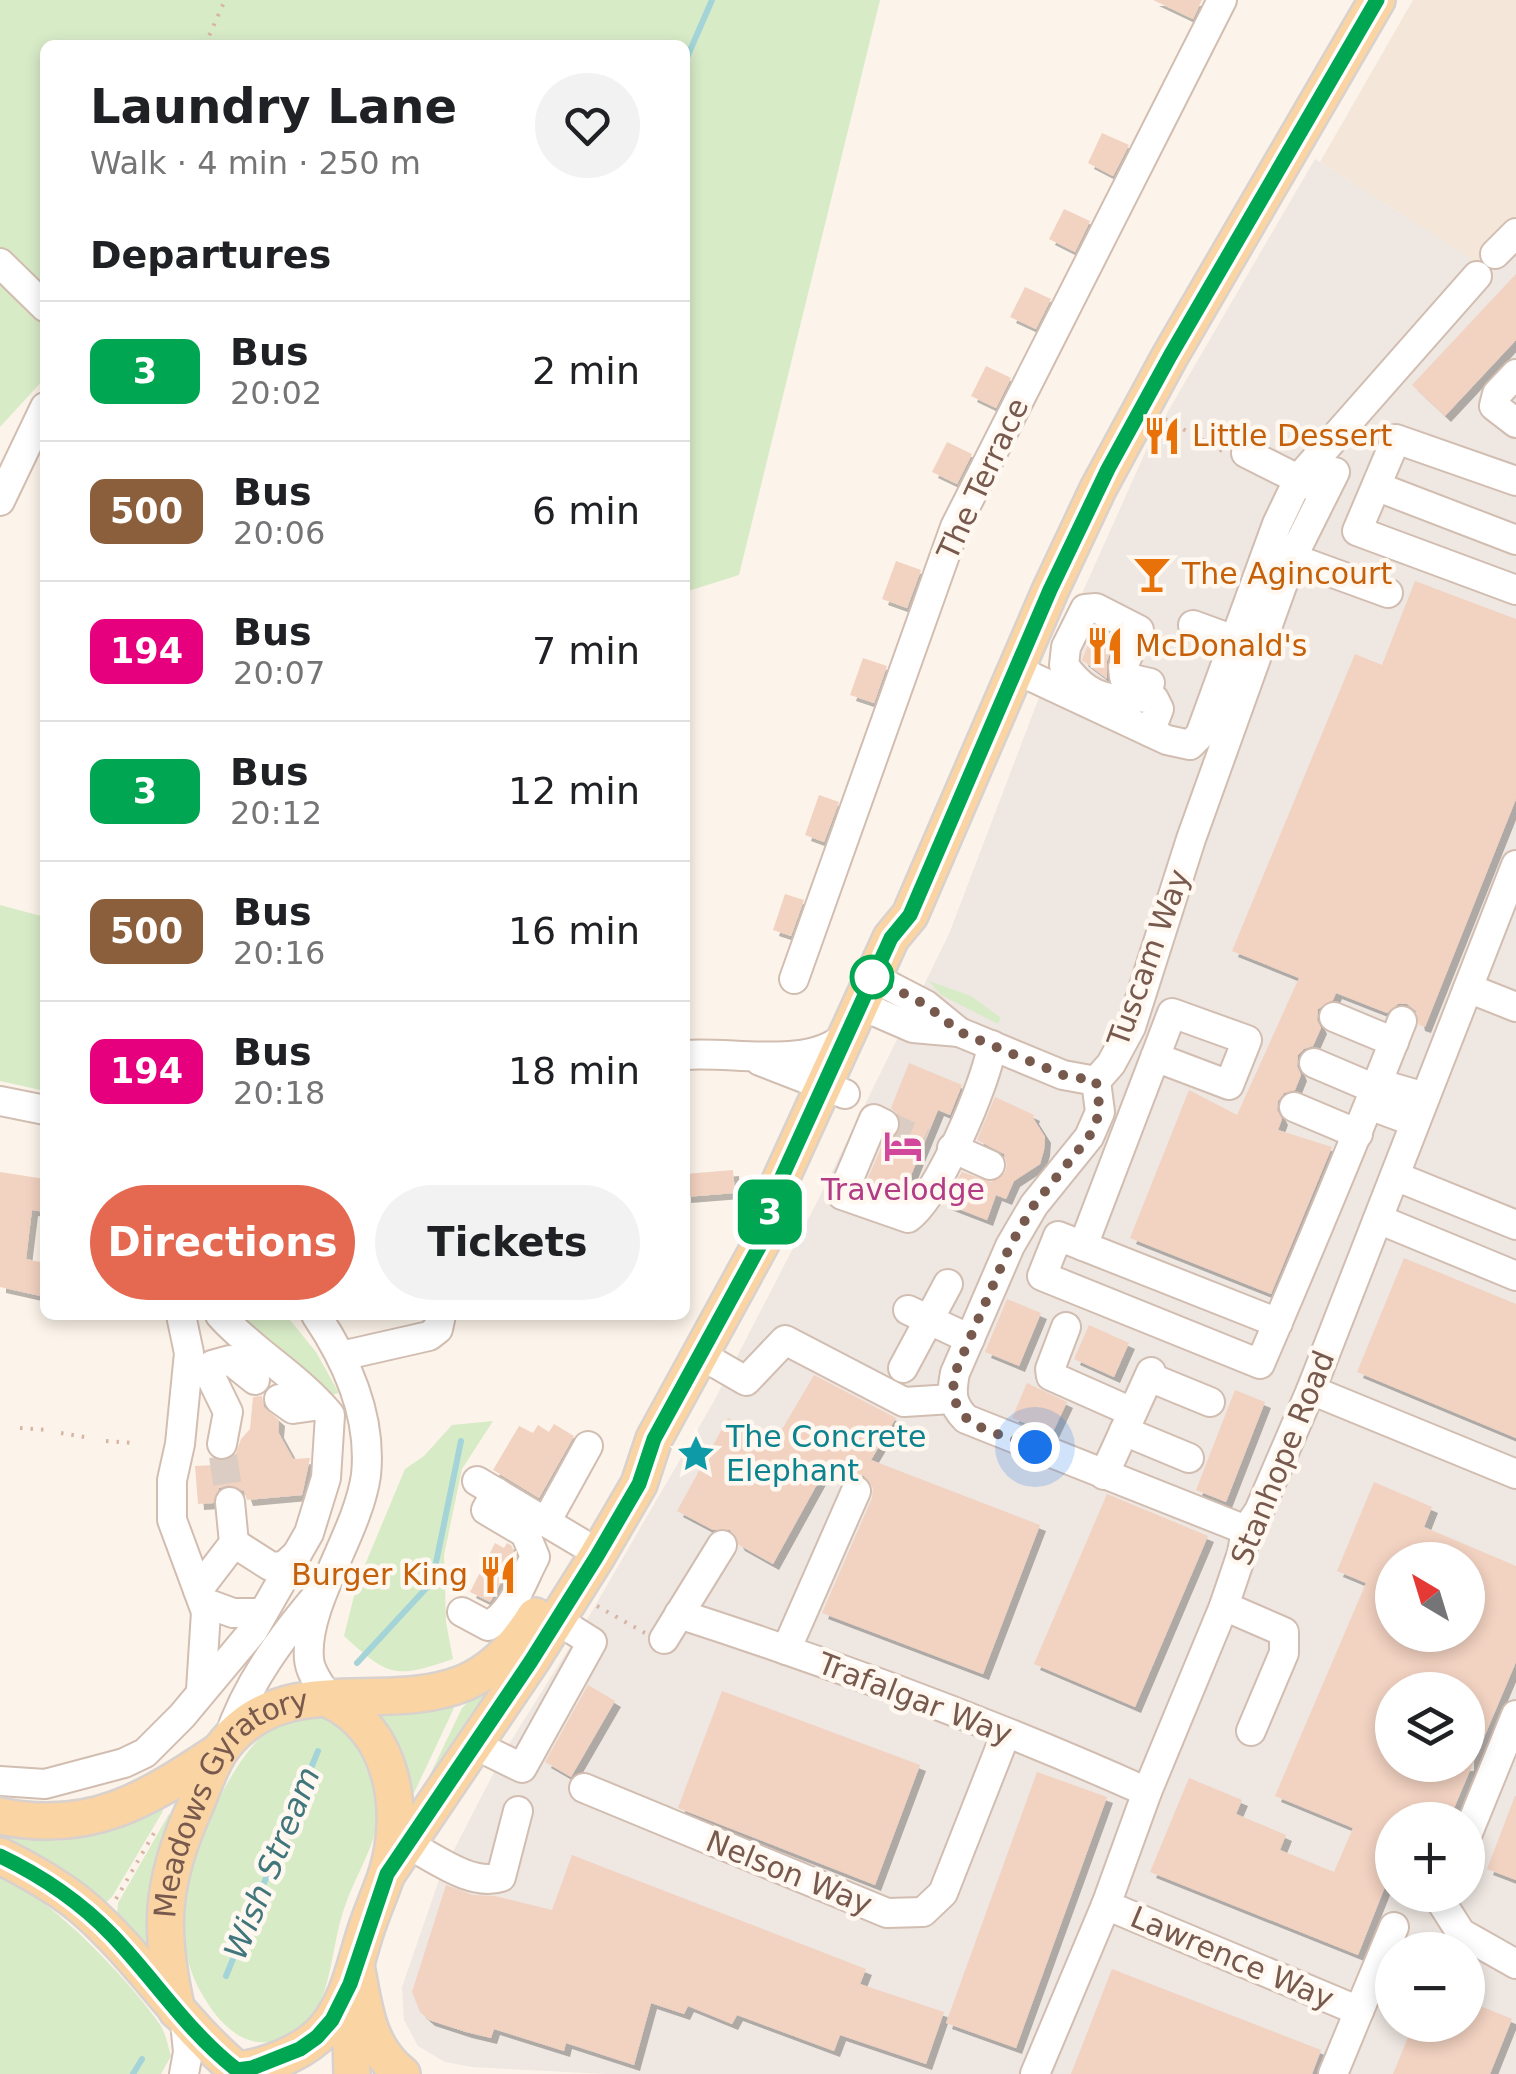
<!DOCTYPE html>
<html lang="en">
<head>
<meta charset="utf-8">
<style>
	body { margin:0; font-family:"DejaVu Sans",sans-serif; background:#f2f2f2; color:#202124; height:100vh; display:flex; flex-direction:column; font-size:38px; white-space:nowrap }
	* { box-sizing:border-box; margin:0 }
	p { font-size:32px; color:#757577 }
	.icon { flex:none; width:55px; height:55px; fill:none; stroke:currentColor; stroke-width:2; stroke-linecap:round; stroke-linejoin:round }
	.map { position:relative; flex:1; overflow:hidden }
	.side { position:absolute; left:40px; top:40px; width:650px; height:1280px; display:flex; flex-direction:column; background:#fff; border-radius:15px; box-shadow:0 5px 15px #0003 }
	.side>* { flex:none }
	.badge { padding:0 20px; border-radius:15px; font-size:35px; line-height:65px }
	.needle { width:65px; rotate:322deg }
	.fabs { position:absolute; left:1375px; top:1542px; display:grid; gap:20px }
	.fabs a { display:grid; place-items:center; width:110px; height:110px; border-radius:50%; background:#fff; box-shadow:0 5px 15px #0003; font-size:50px }
	.you { position:absolute; width:50px; height:50px; margin:-25px; border:8px solid #fff; border-radius:50%; background:#1a73e8; box-shadow:0 0 0 15px #1a73e833 }
	.map>.badge { position:absolute; translate:-50% -50%; box-shadow:0 0 0 5px #fff }
	h2 { padding:0 50px; font-size:38px; line-height:90px }
	.round { display:grid; place-items:center; flex:none; width:105px; height:105px; border-radius:52px; background:#f2f2f2 }
	.overview { display:flex; align-items:center; justify-content:space-between; height:170px; padding:0 50px }
	h1 { font-size:48px; font-weight:700; line-height:75px }
	.action { display:flex; gap:20px; margin-top:auto; padding:20px 50px }
	.action a { flex:1; height:115px; border-radius:60px; background:#e56851; color:#fff; font-size:40px; font-weight:700; line-height:115px; text-align:center }
	.action a+a { background:#f2f2f2; color:#202124 }
	ul { padding:0; list-style:none }
	li { display:flex; align-items:center; gap:30px; height:140px; padding:0 50px; border-top:2px solid #e0e0e0 }
	li div { flex:1 }
	li b { display:block; font-size:38px }
	li em { font-style:normal }
	li .badge { min-width:110px; font-weight:700; text-align:center }
	.map>svg:first-child { display:block }
	.residential { fill:#f4e6d8 }
	.industrial { fill:#eee7e2; fill-rule:evenodd }
	.green { fill:#d8ebc7 }
	.lines { fill:none; stroke-linecap:round; stroke-linejoin:round }
	.stream { stroke:#a4d4d8; stroke-width:6 }
	.building { fill:#f2d2c1; fill-rule:evenodd; filter:url(#shadow) }
	.minor-tunnel { stroke:#dbcdc3; stroke-width:28; stroke-dasharray:28 14; stroke-linecap:butt }
	.minor-casing { stroke:#d2bdb1; stroke-width:32 }
	.major-casing { stroke:#d9d1cd; stroke-width:40 }
	.path { stroke:#d7b5a4; stroke-width:4; stroke-dasharray:2.5 8; stroke-linecap:butt }
	.minor { stroke:#fff; stroke-width:28 }
	.major { stroke:#fad4a3; stroke-width:35 }
	.line-casing { stroke:#fff; stroke-width:22 }
	.line { stroke:#00a651; stroke-width:15 }
	.walk { stroke:#78594d; stroke-width:10; stroke-dasharray:0 18 }
	.stop-dot { fill:#fff; stroke:#00a651; stroke-width:5 }
	.labels { text-anchor:middle; stroke-width:9; stroke-linejoin:round; paint-order:stroke }
	.food-label { font-size:30px; fill:#c56008; stroke:#fff8f0; text-anchor:start }
	.street-label { font-size:30px; fill:#78594d; stroke:#fff8f0 }
	.hotel-label { font-size:30px; fill:#b23c85; stroke:#fff8f0 }
	.culture-label { font-size:30px; fill:#0d838f; stroke:#fff8f0; text-anchor:start }
	.water-label { font-size:32px; font-style:italic; fill:#40767c; stroke:#fff8f0 }
</style>
</head>
<body>
<div class="map">
<svg width="1516" height="2074" viewBox="0 0 1516 2074">
	<defs>
		<filter id="shadow"><feDropShadow dx="6" dy="6" stdDeviation="0" flood-color="#0004"/></filter>
	</defs>
	<rect width="100%" height="100%" fill="#fcf4ea"/>
	<!-- residential -->
	<polygon class="residential" points="1413,0 1516,0 1516,245 1489,270 1320,162"/>
	<!-- industrial -->
	<path class="industrial" d="M1315 159 1489 270 1516 245V2074H606L472 2067 445 2062 418 2046 404 2020 402 1987 440 1877 507 1747 588 1618 713 1403 817 1202 949 934 1059 645 1149 444ZM1392 1560H1468V1635H1392ZM1392 1690H1468V1765H1392ZM1392 1820H1468V1895H1392ZM1392 1950H1468V2025H1392Z"/>
	<!-- green -->
	<g class="green">
		<polygon points="0,0 880,0 739,575 685,592 685,45 45,45 45,378 0,427"/>
		<polygon points="0,905 45,917 45,1091 0,1081"/>
		<polygon points="929,981 971,996 1001,1018 998,1024 941,995"/>
		<polygon points="233,1315 286,1315 316,1352 339,1393 328,1396"/>
		<path d="M493 1421 462 1469 444 1555 446 1622 453 1659C395 1679 389 1677 344 1636L357 1584 405 1469 424 1456 452 1425Z"/>
		<polygon points="509,1667 429,1782 427,1781 462,1708 470,1700 469,1696"/>
		<polygon points="452,1703 454,1708 414,1793 407,1793 374,1712"/>
		<path d="M311 1716C320 1718 333 1719 340 1724 369 1743 386 1794 377 1827 369 1858 349 1887 341 1919 333 1947 331 1981 318 2007 311 2021 300 2032 286 2038 244 2055 216 2021 198 1987 185 1961 179 1927 183 1898 190 1852 237 1742 281 1722 290 1718 301 1718 311 1716Z"/>
		<polygon points="160,1807 163,1811 112,1897 104,1904 0,1839 0,1829"/>
		<path d="M169 1814 172 1817C155 1859 147 1898 148 1943L144 1945 117 1916 118 1903Z"/>
		<path d="M0 1877C46 1892 134 1985 161 2026 166 2035 168 2046 171 2056L161 2074H0Z"/>
	</g>
	<g class="lines">
		<!-- stream -->
		<g class="stream">
			<polyline points="685,62 712,0"/>
			<polyline points="357,1663 432,1582 461,1441"/>
			<polyline points="226,1976 318,1751"/>
			<polyline points="133,2074 142,2059"/>
		</g>
	</g>
	<!-- building -->
	<g class="building">
		<polygon points="1153,0 1202,0 1193,19"/>
		<polygon points="1102,133 1129,145 1113,176 1088,163"/>
		<polygon points="1064,209 1090,221 1075,252 1049,239"/>
		<polygon points="1516,274 1516,340 1445,416 1412,385"/>
		<polygon points="1025,287 1051,299 1036,329 1010,317"/>
		<polygon points="986,366 1011,378 996,408 971,396"/>
		<polygon points="947,442 972,454 957,484 932,472"/>
		<polygon points="896,561 921,570 907,608 882,599"/>
		<polygon points="1415,581 1516,619 1516,799 1425,1027 1419,1025 1416,1011 1407,1004 1398,1004 1387,1013 1336,993 1333,1000 1318,1009 1317,1020 1321,1028 1313,1046 1304,1049 1298,1055 1297,1066 1301,1075 1295,1090 1284,1093 1278,1101 1277,1110 1282,1119 1278,1130 1332,1147 1271,1294 1130,1238 1189,1090 1237,1115 1299,978 1232,951 1355,654 1382,665"/>
		<polygon points="1095,627 1116,638 1107,661 1107,679 1082,660"/>
		<polygon points="863,658 887,666 874,703 850,695"/>
		<polygon points="819,795 839,802 824,842 805,835"/>
		<polygon points="785,894 804,900 791,936 773,930"/>
		<polygon points="909,1063 962,1085 950,1115 938,1110 905,1190 909,1192 903,1198 865,1185 884,1141 893,1139 900,1131 899,1115 891,1108"/>
		<polygon points="995,1097 1034,1115 1033,1118 1045,1137 1044,1150 1040,1164 1014,1181 1006,1199 996,1195 987,1220 943,1203 962,1172 991,1182 1005,1173 1007,1164 1004,1154 977,1140"/>
		<polygon points="733,1170 735,1193 685,1197 685,1174"/>
		<polygon points="0,1172 45,1179 45,1212 32,1210 26,1259 45,1263 45,1297 0,1287"/>
		<polygon points="1404,1258 1516,1304 1516,1438 1357,1372"/>
		<polygon points="1007,1299 1041,1313 1019,1366 985,1352"/>
		<polygon points="1089,1325 1129,1343 1114,1377 1074,1359"/>
		<polygon points="814,1375 896,1418 871,1460 1040,1525 983,1674 822,1613 872,1498 873,1488 864,1476 852,1474 830,1461 773,1564 739,1545 730,1530 713,1530 677,1511 728,1418 774,1443"/>
		<polygon points="1027,1383 1067,1402 1052,1434 1012,1418"/>
		<polygon points="1235,1390 1265,1402 1226,1502 1196,1490"/>
		<polygon points="262,1396 264,1407 279,1420 278,1432 293,1459 310,1458 302,1495 247,1500 244,1491 229,1485 219,1488 213,1503 198,1504 195,1466 216,1465 235,1456 241,1439 250,1429 253,1397"/>
		<polygon points="554,1424 574,1436 539,1498 493,1470 519,1426 533,1433 538,1425 549,1432"/>
		<path d="M1374 1482 1432 1507 1424 1527 1516 1566V1662L1449 1820H1392V1869L1358 1955 1150 1872 1189 1778 1242 1800 1236 1814 1286 1835 1280 1850 1334 1872 1353 1828 1275 1796 1366 1583 1337 1571ZM1392 1560H1468V1635H1392ZM1392 1690H1468V1765H1392Z"/>
		<polygon points="1107,1494 1208,1536 1135,1707 1034,1664"/>
		<polygon points="495,1543 504,1548 507,1543 511,1545 516,1556 490,1602 470,1592"/>
		<polygon points="588,1685 615,1701 571,1777 545,1762"/>
		<polygon points="722,1691 920,1765 875,1885 678,1808"/>
		<polygon points="1037,1772 1107,1797 1016,2048 946,2023"/>
		<polygon points="1515,1796 1516,1796 1516,1880 1487,1869"/>
		<polygon points="572,1855 866,1969 860,1984 944,2012 926,2064 840,2035 834,2051 737,2015 732,2024 688,2006 684,2014 651,2003 634,2065 566,2043 564,2051 494,2029 491,2038 466,2032 429,2020 420,2012 412,1992 446,1885 473,1895 495,1896 552,1910"/>
		<polygon points="1112,1969 1321,2050 1312,2074 1071,2074"/>
		<polygon points="1468,2001 1512,2019 1490,2074 1393,2074 1413,2025 1468,2025"/>
	</g>
	<g class="lines">
		<!-- minor-tunnel -->
		<g class="minor-tunnel">
			<polyline points="884,1124 924,1142"/>
			<polyline points="223,1456 230,1502"/>
		</g>
		<!-- minor casing -->
		<g class="minor-casing">
			<g id="minor">
				<polyline points="1495,254 1516,233"/>
				<polyline points="0,263 45,307"/>
				<polyline points="1516,374 1497,394 1494,406 1516,423"/>
				<polyline points="1246,453 1314,487"/>
				<polyline points="1516,481 1396,439 1357,531 1516,590"/>
				<polyline points="1378,487 1516,540"/>
				<polyline points="0,501 45,407"/>
				<polyline points="1292,558 1388,593"/>
				<polyline points="1193,625 1234,640"/>
				<polyline points="1017,670 1167,740 1190,745 1200,735 1277,524 1299,478 1477,276"/>
				<path d="M1150 732 1159 709 1154 699C1142 695 1133 699 1120 699 1094 698 1078 685 1064 665L1066 647 1085 609 1096 608 1139 630 1123 667 1124 677 1150 683"/>
				<polyline points="872,977 926,1005 959,1032 1063,1075 1096,1081"/>
				<polyline points="794,979 955,527 1222,0"/>
				<polyline points="1468,988 1516,1007"/>
				<polyline points="860,1005 913,1028 959,1032"/>
				<polyline points="1334,1017 1394,1042"/>
				<path d="M685 1055C732 1051 810 1070 845 1036"/>
				<polyline points="760,1061 845,1094"/>
				<polyline points="1314,1063 1375,1089"/>
				<polyline points="1377,1083 1425,1097"/>
				<polyline points="0,1101 45,1110"/>
				<polyline points="1369,1105 1415,1122"/>
				<polyline points="1294,1107 1358,1134"/>
				<path d="M884 1124 874 1119 842 1195 908 1218C937 1198 987 1082 992 1045"/>
				<polyline points="952,1148 990,1165"/>
				<polyline points="1395,1176 1516,1225"/>
				<polyline points="1378,1219 1516,1276"/>
				<polyline points="1083,1246 1172,1013 1247,1040 1229,1085 1155,1057"/>
				<polyline points="908,1310 970,1339"/>
				<polyline points="181,1315 189,1353 180,1444 172,1480 172,1520 206,1612 201,1690"/>
				<path d="M316 1315C347 1361 372 1418 366 1475 358 1534 304 1604 309 1659 310 1674 322 1687 330 1700"/>
				<path d="M1278 1323 1058 1236 1042 1276 1260 1364C1309 1250 1357 1136 1402 1021"/>
				<polyline points="1066,1327 1050,1369 1051,1376 1132,1412"/>
				<polyline points="701,1355 746,1381 785,1340 904,1402 952,1399"/>
				<polyline points="341,1356 429,1336 438,1329 441,1315"/>
				<polyline points="903,1368 948,1284"/>
				<polyline points="1149,1377 1210,1402"/>
				<polyline points="1311,1390 1516,1474"/>
				<polyline points="279,1399 293,1409 321,1405"/>
				<polyline points="1124,1431 1189,1458"/>
				<polyline points="222,1444 228,1412 208,1371 212,1365 230,1360 255,1380"/>
				<polyline points="1104,1475 1151,1372"/>
				<polyline points="477,1481 581,1543"/>
				<polyline points="546,1522 588,1446"/>
				<path d="M1246 1530 966 1419C951 1404 951 1393 955 1373L1010 1246 1034 1205 1089 1137 1100 1112 1096 1081 1111 1064 1131 1027 1191 839 1292 558 1335 472"/>
				<polyline points="234,1543 270,1566 283,1567 297,1554"/>
				<polyline points="198,1590 234,1543 230,1502"/>
				<polyline points="203,1602 233,1613 262,1613"/>
				<polyline points="1224,1606 1284,1632 1284,1653 1251,1731"/>
				<path d="M462 1612 488 1626C514 1612 522 1581 535 1557L525 1533 486 1510 496 1492"/>
				<path d="M679 1614C837 1665 995 1724 1147 1792"/>
				<polyline points="664,1639 722,1545"/>
				<polyline points="786,1650 856,1491"/>
				<path d="M228 1740C246 1684 281 1638 318 1594"/>
				<polyline points="473,1744 522,1768 592,1642 557,1620"/>
				<path d="M0 1781 45 1784 124 1763 145 1753 182 1716 253 1631 309 1533 326 1478 330 1415C298 1376 253 1352 220 1315"/>
				<polyline points="584,1788 887,1913 923,1912 943,1893 1006,1733"/>
				<polyline points="1468,1833 1516,1715"/>
				<path d="M407 1844C434 1857 471 1887 501 1877L518 1811"/>
				<polyline points="1442,1895 1440,1900 1461,1933 1516,1964"/>
				<polyline points="1106,1905 1359,2011 1394,1927"/>
				<polyline points="184,2074 188,2052 185,2022"/>
				<polyline points="1035,2074 1106,1905 1147,1792 1224,1606 1242,1553 1246,1530 1259,1511 1311,1390 1516,865"/>
				<polyline points="1333,2074 1359,2011"/>
			</g>
		</g>
		<!-- major casing -->
		<g class="major-casing">
			<g id="major">
				<polyline points="770,1227 770,1203 891,938 910,915 1050,591 1098,489 1170,356 1377,0"/>
				<path d="M0 1816C90 1835 146 1800 218 1752"/>
				<path d="M0 1856C30 1871 61 1888 86 1910 143 1960 182 2026 242 2074"/>
				<polyline points="387,1874 531,1661 597,1556 639,1484 654,1439 770,1227 783,1212"/>
				<path d="M356 1965C364 2006 367 2047 402 2074"/>
				<polyline points="350,2001 352,2074"/>
				<path id="s1" d="M177 2011C159 1932 160 1886 193 1811 202 1791 209 1766 222 1748 282 1667 383 1716 464 1683 494 1670 518 1644 535 1616"/>
				<path d="M237 2070C267 2067 305 2052 325 2029 349 2001 355 1963 366 1930 372 1911 381 1892 387 1873 406 1811 394 1731 330 1700"/>
			</g>
		</g>
		<!-- path -->
		<g class="path">
			<polyline points="205,45 225,0"/>
			<polyline points="1165,419 1222,451"/>
			<polyline points="653,1315 666,1315"/>
			<polyline points="20,1428 46,1430"/>
			<polyline points="61,1433 90,1438"/>
			<polyline points="106,1441 133,1443"/>
			<polyline points="597,1606 645,1633"/>
			<polyline points="116,1899 154,1833"/>
		</g>
		<!-- minor -->
		<use href="#minor" class="minor"/>
		<!-- major -->
		<use href="#major" class="major"/>
	</g>
	<g class="lines">
		<!-- line casing -->
		<g class="line-casing">
			<path id="line" d="M0 1856C42 1876 80 1902 112 1935 155 1980 188 2032 237 2070L252 2068 300 2049 317 2037 332 2020 350 1984 387 1874 531 1661 597 1556 639 1484 654 1439 770 1227V1203L891 938 910 915 1050 590 1108 469 1170 356 1377 0"/>
		</g>
		<!-- line -->
		<use href="#line" class="line"/>
		<!-- walk -->
		<path class="walk" d="M872 977 926 1005 960 1032 1063 1075 1096 1081 1100 1112 1089 1137 1034 1205 1010 1246 955 1373C944 1428 993 1430 1035 1447"/>
	</g>
	<!-- icons -->
	<defs>
		<g id="restaurant-bare" transform="scale(3)"><path d="M-5-6h1v4h1v-4h1v4h1v-4h1v5L-1.5 .5V6h-2V.5L-5-1ZM5-6V6H3V1.5H1.5Q1.5-4 5-6Z" fill="#e8710a" stroke="#fff8f0" stroke-width="2.5" paint-order="stroke"/></g>
		<g id="bar-bare" transform="scale(3)"><path d="M-6-5H6L.8 .8V4.5H3.5V6h-7V4.5H-.8V.8Z" fill="#e8710a" stroke="#fff8f0" stroke-width="2.5" paint-order="stroke"/></g>
		<g id="hotel-bare" transform="scale(3)"><path d="M-6-4.5h1.5V1H6V5H4.5V3h-9V5H-6ZM-4 0a1.8 1.8 0 1 1 3.6 0ZM.5 0V-2.5h3Q6-2.5 6 0Z" fill="#d1479c" stroke="#fff8f0" stroke-width="2.5" paint-order="stroke"/></g>
		<g id="sight-bare" transform="scale(3)"><path d="M0-6L1.8-2.2L6-1.7L2.9 1.2L3.7 5.4L0 3.3L-3.7 5.4L-2.9 1.2L-6-1.7L-1.8-2.2Z" fill="#0f9aa8" stroke="#fff8f0" stroke-width="2.5" paint-order="stroke"/></g>
	</defs>
	<g fill-rule="evenodd">
		<use href="#restaurant-bare" x="1162" y="436"/>
		<use href="#bar-bare" x="1152" y="574"/>
		<use href="#restaurant-bare" x="1105" y="646"/>
		<use href="#hotel-bare" x="903" y="1146"/>
		<use href="#sight-bare" x="696" y="1454"/>
		<use href="#restaurant-bare" x="498" y="1575"/>
	</g>
	<!-- markers -->
	<circle class="stop-dot" cx="872" cy="977" r="20"/>
	<g class="labels">
		<!-- food labels -->
		<g class="food-label">
			<text x="1192" y="446">Little Dessert</text>
			<text x="1182" y="584">The Agincourt</text>
			<text x="1135" y="656">McDonald's</text>
			<text x="468" y="1585" text-anchor="end">Burger King</text>
		</g>
		<!-- street labels -->
		<g class="street-label">
			<text transform="translate(983 479) rotate(-65)" y="10">The Terrace</text>
			<text transform="translate(1149 958) rotate(-70)" y="10">Tuscam Way</text>
			<text transform="translate(1283 1458) rotate(-68)" y="10">Stanhope Road</text>
			<text transform="translate(915 1699) rotate(21)" y="10">Trafalgar Way</text>
			<text dy="10" stroke="none"><textPath href="#s1" startOffset="235">Meadows Gyratory</textPath></text>
			<text transform="translate(789 1873) rotate(22)" y="10">Nelson Way</text>
			<text transform="translate(1232 1958) rotate(23)" y="10">Lawrence Way</text>
		</g>
		<!-- hotel labels -->
		<g class="hotel-label">
			<text x="903" y="1200">Travelodge</text>
		</g>
		<!-- culture labels -->
		<g class="culture-label">
			<text x="726" y="1447">The Concrete<tspan x="726" dy="34">Elephant</tspan></text>
		</g>
		<!-- water labels -->
		<g class="water-label">
			<text transform="translate(272 1863) rotate(-68)" y="11">Wish Stream</text>
		</g>
	</g>
</svg>
<div class="fabs">
<a><svg class="needle" viewBox="-14 -14 28 28"><path d="M0-13l5 13h-10z" fill="#e53935"/><path d="M0 13l5-13h-10z" fill="#757577"/></svg></a>
<a><svg class="icon" aria-label="layers" viewBox="0 0 24 24"><path d="M12 4l9 5-9 5-9-5zM3 14l9 5 9-5"/></svg></a>
<a>+</a>
<a>−</a>
</div>
<div class="you" style="left:1035px;top:1447px"></div>
<b class="badge" style="left:770px;top:1212px;background:#00a651;color:#fff">3</b>
<section class="side">
<div class="overview"><div><h1>Laundry Lane</h1><p>Walk · 4 min · 250 m</p></div><a class="round"><svg class="icon" aria-label="heart" viewBox="0 0 24 24"><path d="M12 20l-8-8c-3-5 5-10 8-4 3-6 11-1 8 4z"/></svg></a></div>
<h2>Departures</h2>
<ul>
<li><span class="badge" style="background:#00a651;color:#fff">3</span><div><b>Bus</b><p>20:02</p></div><em>2 min</em></li>
<li><span class="badge" style="background:#8b5e3c;color:#fff">500</span><div><b>Bus</b><p>20:06</p></div><em>6 min</em></li>
<li><span class="badge" style="background:#e6007e;color:#fff">194</span><div><b>Bus</b><p>20:07</p></div><em>7 min</em></li>
<li><span class="badge" style="background:#00a651;color:#fff">3</span><div><b>Bus</b><p>20:12</p></div><em>12 min</em></li>
<li><span class="badge" style="background:#8b5e3c;color:#fff">500</span><div><b>Bus</b><p>20:16</p></div><em>16 min</em></li>
<li><span class="badge" style="background:#e6007e;color:#fff">194</span><div><b>Bus</b><p>20:18</p></div><em>18 min</em></li>
</ul>
<div class="action"><a>Directions</a><a>Tickets</a></div>
</section>
</div>
</body>
</html>
